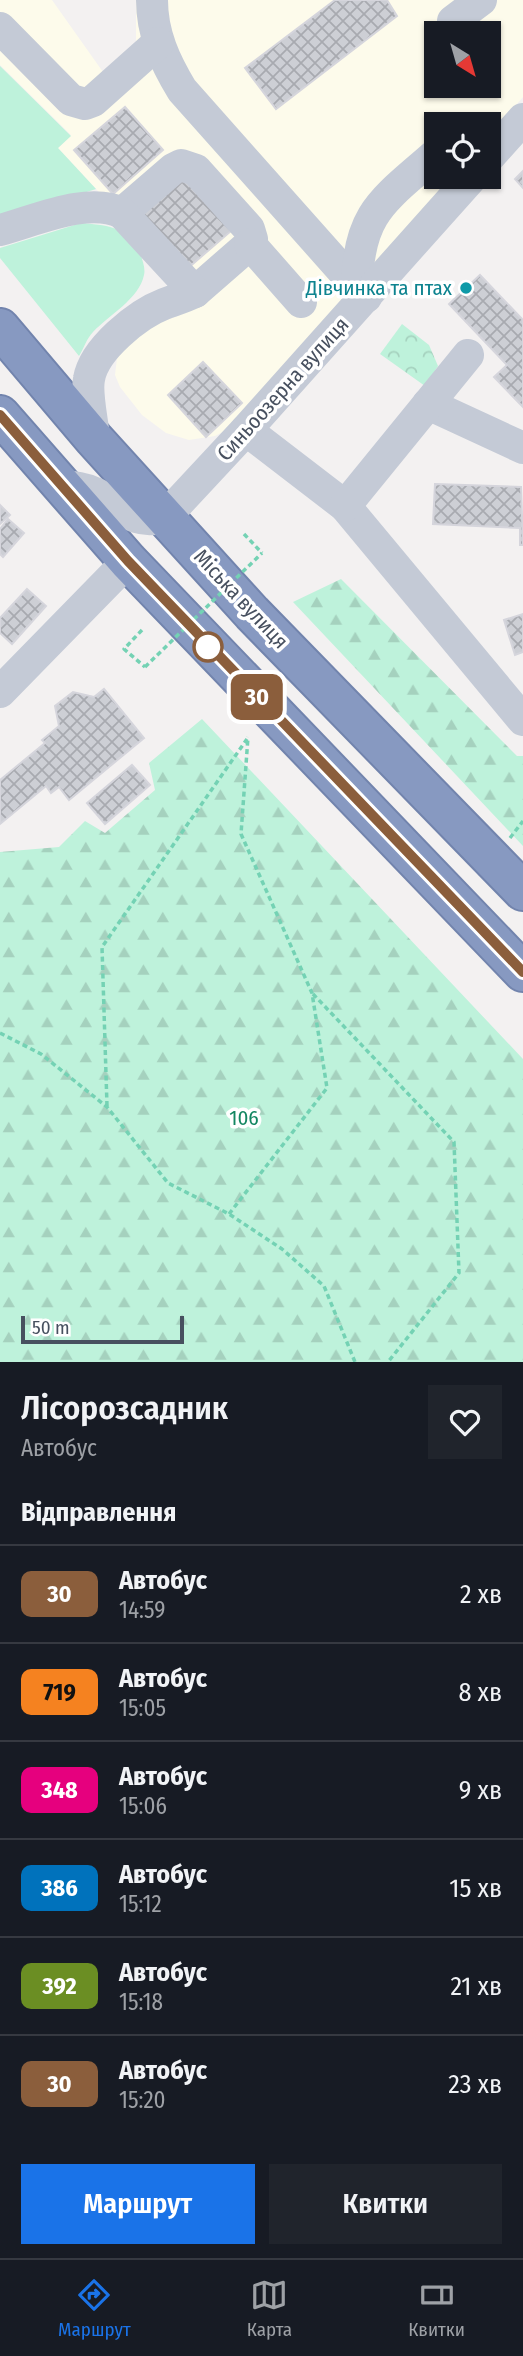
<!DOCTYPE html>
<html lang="uk">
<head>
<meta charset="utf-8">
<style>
	body { margin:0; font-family:"Fira Sans Condensed",sans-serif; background:#20242c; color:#f1f3f6; height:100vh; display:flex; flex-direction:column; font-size:26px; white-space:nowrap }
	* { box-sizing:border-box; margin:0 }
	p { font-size:23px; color:#9ea1a6 }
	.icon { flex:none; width:38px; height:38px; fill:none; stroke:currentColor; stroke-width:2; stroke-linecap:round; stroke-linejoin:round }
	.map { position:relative; height:1362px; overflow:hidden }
	.side { display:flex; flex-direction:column; background:#171b24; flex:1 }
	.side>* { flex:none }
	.badge { padding:0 14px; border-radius:10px; font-size:24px; line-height:46px }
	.needle { width:46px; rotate:143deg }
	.controls { position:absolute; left:424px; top:21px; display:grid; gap:14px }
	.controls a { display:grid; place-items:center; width:77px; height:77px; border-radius:0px; background:#171b24; box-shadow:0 2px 5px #0004; font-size:35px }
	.scale { position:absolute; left:21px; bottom:18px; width:163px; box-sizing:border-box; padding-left:7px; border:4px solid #47505f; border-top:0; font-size:19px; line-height:24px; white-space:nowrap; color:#47505f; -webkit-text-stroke:5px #fff; paint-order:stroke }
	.map>.badge { position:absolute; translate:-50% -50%; box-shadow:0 0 0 4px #fff }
	h2 { padding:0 21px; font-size:26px; line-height:63px }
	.round { display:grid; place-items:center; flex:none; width:74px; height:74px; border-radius:0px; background:#20242c }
	.headline { display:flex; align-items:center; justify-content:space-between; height:119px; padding:0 21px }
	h1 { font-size:33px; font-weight:600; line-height:52px }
	.button { display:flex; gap:14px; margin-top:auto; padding:14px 21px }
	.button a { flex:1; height:80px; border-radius:0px; background:#1a73e8; color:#fff; font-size:28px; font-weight:600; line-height:80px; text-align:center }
	.button a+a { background:#20242c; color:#f1f3f6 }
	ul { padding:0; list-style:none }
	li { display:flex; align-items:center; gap:21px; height:98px; padding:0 21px; border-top:2px solid #363941 }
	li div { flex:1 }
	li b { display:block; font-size:26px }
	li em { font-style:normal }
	li .badge { min-width:77px; font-weight:700; text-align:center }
	.tabs { display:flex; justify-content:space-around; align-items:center; height:98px; border-top:2px solid #363941; background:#171b24; font-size:19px; color:#9ea1a6 }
	.tabs a { display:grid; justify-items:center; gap:4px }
	.tabs .on { color:#1a73e8 }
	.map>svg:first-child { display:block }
	.commercial { fill:#fdfbeb; fill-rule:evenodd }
	.grass { fill:#bef2db }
	.forest { fill:url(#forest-firs) }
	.park { fill:url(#park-crowns) }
	.building { fill:url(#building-cross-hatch); stroke:#d5d5dc; stroke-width:2 }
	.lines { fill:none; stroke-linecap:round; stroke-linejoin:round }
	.highway-casing { stroke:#7284ad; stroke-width:42 }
	.path { stroke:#74d2b4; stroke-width:3.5; stroke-dasharray:5 3.5; stroke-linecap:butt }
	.minor { stroke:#c4cad6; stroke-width:32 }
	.highway { stroke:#8799c1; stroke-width:38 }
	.path-bridge { stroke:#74d2b4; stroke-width:3.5; stroke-dasharray:5 3.5; stroke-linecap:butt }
	.line-casing { stroke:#fff; stroke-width:16 }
	.line { stroke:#8b5e3c; stroke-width:10 }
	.culture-dot { fill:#0f9aa8; stroke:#fff; stroke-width:2.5 }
	.stop-dot { fill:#fff; stroke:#8b5e3c; stroke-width:3.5 }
	.labels { text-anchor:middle; stroke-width:7; stroke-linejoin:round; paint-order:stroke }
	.culture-label { font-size:21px; fill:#0d838f; stroke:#fff; text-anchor:end }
	.street-label { font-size:21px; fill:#47505f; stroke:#fff }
	.park-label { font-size:21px; fill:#138661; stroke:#fff }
</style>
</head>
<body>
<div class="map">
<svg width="523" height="1362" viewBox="0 0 523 1362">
	<defs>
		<pattern id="forest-firs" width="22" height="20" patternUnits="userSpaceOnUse" patternTransform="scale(1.75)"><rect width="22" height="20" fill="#bef2db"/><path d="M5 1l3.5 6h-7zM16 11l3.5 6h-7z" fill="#a5d1be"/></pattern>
		<pattern id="park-crowns" width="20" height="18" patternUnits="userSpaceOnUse" patternTransform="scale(1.75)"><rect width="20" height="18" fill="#bef2db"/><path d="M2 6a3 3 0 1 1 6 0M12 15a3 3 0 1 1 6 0" fill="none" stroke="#a5d1be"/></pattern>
		<pattern id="building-cross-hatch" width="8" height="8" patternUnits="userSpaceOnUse" patternTransform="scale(1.75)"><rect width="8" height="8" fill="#cdcfd5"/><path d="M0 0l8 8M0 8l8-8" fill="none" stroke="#a8aab0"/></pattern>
	</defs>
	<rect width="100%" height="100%" fill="#f3f1f1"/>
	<!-- commercial -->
	<path class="commercial" d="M0 0H52L103 72 136 48V0H523V97L488 137V124H436V177H453L238 424 215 436 189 440 166 433 142 415 120 387 115 375 117 358 124 344 161 322 180 315 201 302 58 148 71 135 0 65ZM436 33H488V86H436Z"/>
	<!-- grass -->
	<g class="grass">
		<polygon points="0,66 71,136 58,148 96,189 0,220"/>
		<path d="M81 223C104 225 127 226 138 249 141 256 146 267 144 275 139 299 109 315 93 332 87 338 84 348 79 356L0 258V248Z"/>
	</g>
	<!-- forest -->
	<g class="forest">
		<polygon points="341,579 517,756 523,756 523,846 293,602"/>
		<polygon points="202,719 523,1059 523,1362 0,1362 0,852 59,847 85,821 105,833 155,790 149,763"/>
	</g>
	<!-- park -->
	<polygon class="park" points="402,324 429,345 438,366 425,386 380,354"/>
	<!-- building -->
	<g class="building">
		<polygon points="335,0 387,0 397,16 276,109 245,68"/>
		<polygon points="125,107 163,150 113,194 74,150"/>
		<polygon points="523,171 523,188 515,179"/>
		<polygon points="182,174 231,231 188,268 139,213"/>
		<polygon points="480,275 523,320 523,407 494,377 507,365 449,304"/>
		<polygon points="203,362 242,403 206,437 168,395"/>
		<polygon points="435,484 521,487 523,545 520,545 520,528 433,524"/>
		<polygon points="0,505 10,515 0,524"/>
		<polygon points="8,519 24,533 3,557 0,554 0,529"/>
		<polygon points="27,589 46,606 12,644 0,633 0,618"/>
		<polygon points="523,614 523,652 515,655 504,620"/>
		<polygon points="104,689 144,738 69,800 59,787 51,793 46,786 0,824 0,780 45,743 42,740 59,726 55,706 73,692 94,697"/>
		<polygon points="132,765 150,785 105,824 87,803"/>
	</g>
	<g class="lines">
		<!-- highway casing -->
		<g class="highway-casing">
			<g id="highway">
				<polyline points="0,328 94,439 252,613 523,891"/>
				<polyline points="0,415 128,561 523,972"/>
			</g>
		</g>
		<!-- path -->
		<g class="path">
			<polyline points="244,534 262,553"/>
			<polyline points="142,630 124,649 145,667"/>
			<polyline points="510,838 523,821"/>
			<polyline points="313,994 454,1142 459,1273 388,1362"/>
			<polyline points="0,1033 41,1054 107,1107 168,1183 229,1214 282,1249 324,1286 355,1362"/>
			<polyline points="107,1106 102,947 247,739"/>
			<polyline points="229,1214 327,1088 312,993 241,834 248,737"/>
		</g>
		<!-- minor -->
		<g class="minor">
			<path d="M152 0C152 34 165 62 182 90L366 297"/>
			<polyline points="453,21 481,0"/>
			<polyline points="0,28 71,100 85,104 93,101 158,43"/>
			<polyline points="488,158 523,119"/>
			<polyline points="122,213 173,169 181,165 196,170 249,229 252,239 250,244 195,292"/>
			<path d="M0 230C35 221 88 196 122 213L195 292C185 297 175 300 164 304 138 314 94 349 89 379 86 394 93 422 94 439"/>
			<polyline points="250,244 301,302"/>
			<path d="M357 287C358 212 384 200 436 154"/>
			<polyline points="428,404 523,448"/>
			<polyline points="246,430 345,506 523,720"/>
			<path d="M63 486C74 487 84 488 95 493 121 506 132 526 165 517L246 430 472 177"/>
			<polyline points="345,506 468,355"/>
			<polyline points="0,692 128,561"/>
		</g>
		<!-- highway -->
		<use href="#highway" class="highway"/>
		<!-- path-bridge -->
		<polyline class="path-bridge" points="145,667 262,553"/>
	</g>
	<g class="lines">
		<!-- line casing -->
		<g class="line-casing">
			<polyline id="line" points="0,415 128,561 523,972"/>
		</g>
		<!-- line -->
		<use href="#line" class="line"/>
	</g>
	<!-- markers -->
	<circle class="culture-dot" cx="466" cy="288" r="7"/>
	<circle class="stop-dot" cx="208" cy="647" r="14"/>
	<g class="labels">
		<!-- culture labels -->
		<g class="culture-label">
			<text x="452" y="295">Дівчинка та птах</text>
		</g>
		<!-- street labels -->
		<g class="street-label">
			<text transform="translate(283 389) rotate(-48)" y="7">Синьоозерна вулиця</text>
			<text transform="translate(241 599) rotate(47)" y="7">Міська вулиця</text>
		</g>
		<!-- park labels -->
		<g class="park-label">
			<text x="244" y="1125">106</text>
		</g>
	</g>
</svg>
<div class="controls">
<a><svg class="needle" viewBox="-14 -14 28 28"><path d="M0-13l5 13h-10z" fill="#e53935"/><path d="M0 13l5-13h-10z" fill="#9ea1a6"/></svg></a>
<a><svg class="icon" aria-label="locate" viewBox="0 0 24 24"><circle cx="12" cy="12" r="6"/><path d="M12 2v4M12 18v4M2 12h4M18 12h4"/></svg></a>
</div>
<div class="scale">50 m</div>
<b class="badge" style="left:257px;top:697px;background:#8b5e3c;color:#fff">30</b>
</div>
<section class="side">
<div class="headline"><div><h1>Лісорозсадник</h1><p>Автобус</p></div><a class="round"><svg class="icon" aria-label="heart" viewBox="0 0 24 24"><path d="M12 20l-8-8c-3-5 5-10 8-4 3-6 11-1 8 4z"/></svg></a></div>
<h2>Відправлення</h2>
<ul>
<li><span class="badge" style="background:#8b5e3c;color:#fff">30</span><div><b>Автобус</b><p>14:59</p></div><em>2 хв</em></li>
<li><span class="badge" style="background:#f58220;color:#111">719</span><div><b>Автобус</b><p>15:05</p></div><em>8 хв</em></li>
<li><span class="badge" style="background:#e6007e;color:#fff">348</span><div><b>Автобус</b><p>15:06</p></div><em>9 хв</em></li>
<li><span class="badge" style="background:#0072bc;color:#fff">386</span><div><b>Автобус</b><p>15:12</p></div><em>15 хв</em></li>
<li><span class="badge" style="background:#6b8e23;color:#fff">392</span><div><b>Автобус</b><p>15:18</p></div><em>21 хв</em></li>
<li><span class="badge" style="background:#8b5e3c;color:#fff">30</span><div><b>Автобус</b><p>15:20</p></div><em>23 хв</em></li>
</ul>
<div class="button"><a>Маршрут</a><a>Квитки</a></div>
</section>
<nav class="tabs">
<a class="on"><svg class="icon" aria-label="directions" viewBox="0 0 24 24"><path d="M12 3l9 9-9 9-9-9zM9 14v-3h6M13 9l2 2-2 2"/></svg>Маршрут</a>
<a><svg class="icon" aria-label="map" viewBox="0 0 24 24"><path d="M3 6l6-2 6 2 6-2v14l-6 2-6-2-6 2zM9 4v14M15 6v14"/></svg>Карта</a>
<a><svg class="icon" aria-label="tickets" viewBox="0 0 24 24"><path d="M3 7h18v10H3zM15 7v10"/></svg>Квитки</a>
</nav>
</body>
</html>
